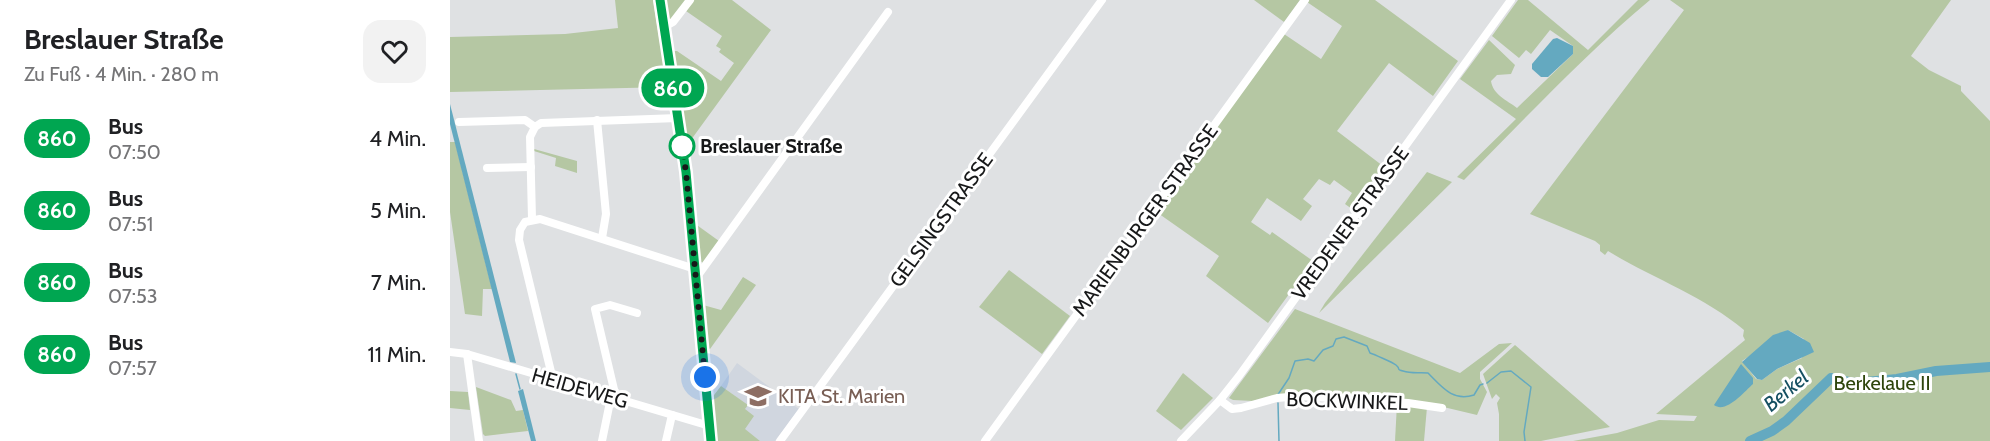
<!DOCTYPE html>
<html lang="de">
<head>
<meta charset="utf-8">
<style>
	body { margin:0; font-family:Cabin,sans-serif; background:#f2f2f2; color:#202124; height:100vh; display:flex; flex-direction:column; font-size:22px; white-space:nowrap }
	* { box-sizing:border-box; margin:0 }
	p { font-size:20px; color:#757577 }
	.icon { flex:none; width:33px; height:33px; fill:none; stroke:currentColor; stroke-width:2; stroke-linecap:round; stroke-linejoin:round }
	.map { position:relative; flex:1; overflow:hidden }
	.details { display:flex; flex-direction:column; background:#fff; width:450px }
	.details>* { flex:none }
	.badge { padding:0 12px; border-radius:20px; font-size:21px; line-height:39px }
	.you { position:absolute; width:30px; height:30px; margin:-15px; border:4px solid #fff; border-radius:50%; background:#1a73e8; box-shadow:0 0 0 9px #1a73e833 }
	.map>.badge { position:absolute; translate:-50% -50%; box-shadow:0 0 0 3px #fff }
	.round { display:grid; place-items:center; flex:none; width:63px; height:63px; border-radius:18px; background:#f2f2f2 }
	.head { display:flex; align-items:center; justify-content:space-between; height:102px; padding:0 24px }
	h1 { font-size:28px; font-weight:800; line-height:45px }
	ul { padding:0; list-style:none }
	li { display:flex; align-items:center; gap:18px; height:72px; padding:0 24px }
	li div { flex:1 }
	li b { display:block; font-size:22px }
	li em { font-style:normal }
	li .badge { min-width:66px; font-weight:700; text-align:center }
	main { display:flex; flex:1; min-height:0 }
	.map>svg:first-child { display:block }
	.built { fill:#d0d6df }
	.green { fill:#b5c7a3; fill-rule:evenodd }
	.water { fill:#64a9c0 }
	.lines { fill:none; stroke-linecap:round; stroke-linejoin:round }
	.stream { stroke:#64a9c0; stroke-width:1.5 }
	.river { stroke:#64a9c0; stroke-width:10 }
	.minor { stroke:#fff; stroke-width:8 }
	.line-casing { stroke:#fff; stroke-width:14 }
	.line { stroke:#00a651; stroke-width:9 }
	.walk { stroke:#171819; stroke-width:6; stroke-dasharray:0 10.8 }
	.stop-dot { fill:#fff; stroke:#00a651; stroke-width:3 }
	.labels { text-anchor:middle; stroke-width:6; stroke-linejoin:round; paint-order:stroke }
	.stop-label { font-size:20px; font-weight:bold; fill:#171819; stroke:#fff; text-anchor:start }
	.street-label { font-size:20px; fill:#171819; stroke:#fff }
	.park-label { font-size:20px; fill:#2e450c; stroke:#fff }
	.education-label { font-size:20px; fill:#785e54; stroke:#fff; text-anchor:start }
	.water-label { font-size:21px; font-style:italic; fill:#165062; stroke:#fff }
</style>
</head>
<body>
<main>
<section class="details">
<div class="head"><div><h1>Breslauer Straße</h1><p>Zu Fuß · 4 Min. · 280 m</p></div><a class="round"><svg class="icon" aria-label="heart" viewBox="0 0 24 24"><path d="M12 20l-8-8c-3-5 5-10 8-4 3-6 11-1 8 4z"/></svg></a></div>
<ul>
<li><span class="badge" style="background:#00a651;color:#fff">860</span><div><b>Bus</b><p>07:50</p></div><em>4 Min.</em></li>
<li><span class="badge" style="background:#00a651;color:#fff">860</span><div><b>Bus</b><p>07:51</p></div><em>5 Min.</em></li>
<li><span class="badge" style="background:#00a651;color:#fff">860</span><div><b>Bus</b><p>07:53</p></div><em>7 Min.</em></li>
<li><span class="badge" style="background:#00a651;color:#fff">860</span><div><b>Bus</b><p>07:57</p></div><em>11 Min.</em></li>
</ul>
</section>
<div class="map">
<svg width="1540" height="441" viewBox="0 0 1540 441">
	<rect width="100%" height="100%" fill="#dfe1e3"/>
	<!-- built -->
	<polygon class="built" points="287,363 349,409 325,441 310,441 294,429 295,409 297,405 271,386"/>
	<!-- green -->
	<g class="green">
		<polygon points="165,0 203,0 214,68 219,87 0,92 0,37 115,34 168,28"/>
		<polygon points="213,0 237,0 222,20 216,22"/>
		<polygon points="244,0 282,0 321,30 238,144 229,82 222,51 227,51 271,81 284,63 269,52 271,49 266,46 272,36 236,11"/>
		<polygon points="804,0 850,0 834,22"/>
		<polygon points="858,0 925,0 1008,61 983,96 939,63 887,131 933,166 902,209 895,204 902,193 884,180 880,185 869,179 853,199 862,206 851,221 817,198 801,222 820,235 822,232 863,261 818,323 756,276 769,256 705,211 834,34 871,59 892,26 857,2"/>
		<path d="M1068 0H1078L1138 50 1188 0H1200C1134 55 1075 119 1014 180L1007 177 1066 119 1010 79 1039 40 1065 65 1061 74 1047 75 1041 81C1043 95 1057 100 1067 108L1123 54V46L1100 30 1081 54 1076 50 1069 58 1042 36Z"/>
		<path d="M1220 0H1501L1461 56 1479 70 1511 86V91L1540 121V441H1123L1167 433 1209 420 1244 421 1247 416 1206 414 1295 340 1293 336 1294 330C1254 296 1202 278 1158 251L1155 255 1150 251V245L1145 241 1080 214 1234 10ZM1338 330 1354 339 1352 358 1327 369 1312 380 1306 379 1292 361Z"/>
		<polygon points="0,142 5,142 42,289 33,289 32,316 15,314 0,212"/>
		<polygon points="84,149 127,161 127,173 105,166 106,158 84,151"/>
		<polygon points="977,172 1002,182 869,313 875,303"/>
		<polygon points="244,223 269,241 253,263 248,260"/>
		<polygon points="559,270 620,316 592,354 529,307"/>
		<polygon points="293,277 306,285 260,349 256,346 253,305 271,310"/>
		<polygon points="845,309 1010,373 1049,344 1062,343 1030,372 1030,379 1037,392 1027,415 985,405 867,394 803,401 783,400 779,398"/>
		<polygon points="1065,345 1160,427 1091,441 1049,441 1049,414 1047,403 1050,398 1046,394 1042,399 1033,374"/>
		<polygon points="733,373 763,398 731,430 706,411"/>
		<polygon points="271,386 298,405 295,409 304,416 295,429 310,441 265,441 261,399"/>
		<polygon points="26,387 61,400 66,411 73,410 78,431 35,436 33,434"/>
		<polygon points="0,391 18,392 20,410 0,408"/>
		<polygon points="947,404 977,407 974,441 945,441"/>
	</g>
	<!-- water -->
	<g class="water">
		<polygon points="1107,38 1123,46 1123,54 1098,77 1091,77 1082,69 1082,64 1103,39"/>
		<polygon points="0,104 66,363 60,362 0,124"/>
		<polygon points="1338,330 1360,343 1364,352 1327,369 1312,380 1307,379 1292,362 1323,335"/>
		<path d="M1291 364 1303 378V384C1294 392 1276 414 1264 405Z"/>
		<polygon points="73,389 86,441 81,441 68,391"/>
	</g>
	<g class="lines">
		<!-- stream -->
		<g class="stream">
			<polyline points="66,374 70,389"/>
			<polyline points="1037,383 1051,372 1061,371 1081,387 1074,432 1075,441"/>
			<path d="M827 396 839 378 845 361 858 359 864 361 873 350 883 346 886 339 894 337 917 346 920 353C923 354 942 362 946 365 952 370 945 369 953 371 962 374 970 372 978 373 992 387 1003 402 1024 395L1030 385 1033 384"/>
			<polyline points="828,403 829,441"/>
		</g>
		<!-- river -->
		<polyline class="river" points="1300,441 1322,431 1336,421 1381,378 1403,383 1416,382 1447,379 1486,371 1540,367"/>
		<!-- minor -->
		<g class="minor">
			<polyline points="210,0 236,172 261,441"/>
			<polyline points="214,27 223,22 240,0"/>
			<polyline points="147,120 156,214 152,238"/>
			<polyline points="9,122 75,120 85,127"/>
			<polyline points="37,168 81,167"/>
			<polyline points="82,219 80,137 85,127 91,123 228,118"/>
			<polyline points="245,275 249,274 438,12"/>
			<polyline points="0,352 17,354 253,424 259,424"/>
			<polyline points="17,354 29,441"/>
			<polyline points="103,380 69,240 70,230 75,222 90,219 245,269"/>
			<polyline points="166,398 145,309 160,305 187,313"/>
			<polyline points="770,400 782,409 791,408 827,398 850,396 958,403 992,408"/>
			<polyline points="152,441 161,397"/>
			<polyline points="216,441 222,415"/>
			<polyline points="330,441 652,0"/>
			<polyline points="535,441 855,0"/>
			<polyline points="731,441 770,400 789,376 1061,0"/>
		</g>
	</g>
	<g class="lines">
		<!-- line casing -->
		<g class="line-casing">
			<polyline id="line" points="210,0 236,172 261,441"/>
		</g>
		<!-- line -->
		<use href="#line" class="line"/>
		<!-- walk -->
		<polyline class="walk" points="232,146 236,172 255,377"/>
	</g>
	<!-- icons -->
	<defs>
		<g id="school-bare" transform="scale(2.07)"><path d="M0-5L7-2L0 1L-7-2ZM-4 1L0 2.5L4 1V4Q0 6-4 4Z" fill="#8d6e63" stroke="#fff" stroke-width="2.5" paint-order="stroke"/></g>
	</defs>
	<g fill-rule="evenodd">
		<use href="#school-bare" x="308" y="396"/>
	</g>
	<!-- markers -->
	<circle class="stop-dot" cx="232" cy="146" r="12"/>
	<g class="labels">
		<!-- stop labels -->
		<g class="stop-label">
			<text x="250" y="153">Breslauer Straße</text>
		</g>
		<!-- street labels -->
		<g class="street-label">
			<text transform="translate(491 220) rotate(-54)" y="7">GELSINGSTRASSE</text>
			<text transform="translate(695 220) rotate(-54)" y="7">MARIENBURGER STRASSE</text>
			<text transform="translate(900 223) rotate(-54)" y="7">VREDENER STRASSE</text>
			<text transform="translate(130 388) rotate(16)" y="7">HEIDEWEG</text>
			<text transform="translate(897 401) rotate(2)" y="7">BOCKWINKEL</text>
		</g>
		<!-- park labels -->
		<g class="park-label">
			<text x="1432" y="390">Berkelaue II</text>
		</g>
		<!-- education labels -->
		<g class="education-label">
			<text x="328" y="403">KITA St. Marien</text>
		</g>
		<!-- water labels -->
		<g class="water-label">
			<text transform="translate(1336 391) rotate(-40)" y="7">Berkel</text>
		</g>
	</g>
</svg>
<div class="you" style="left:255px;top:377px"></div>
<b class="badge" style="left:223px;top:88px;background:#00a651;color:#fff">860</b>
</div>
</main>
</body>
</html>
